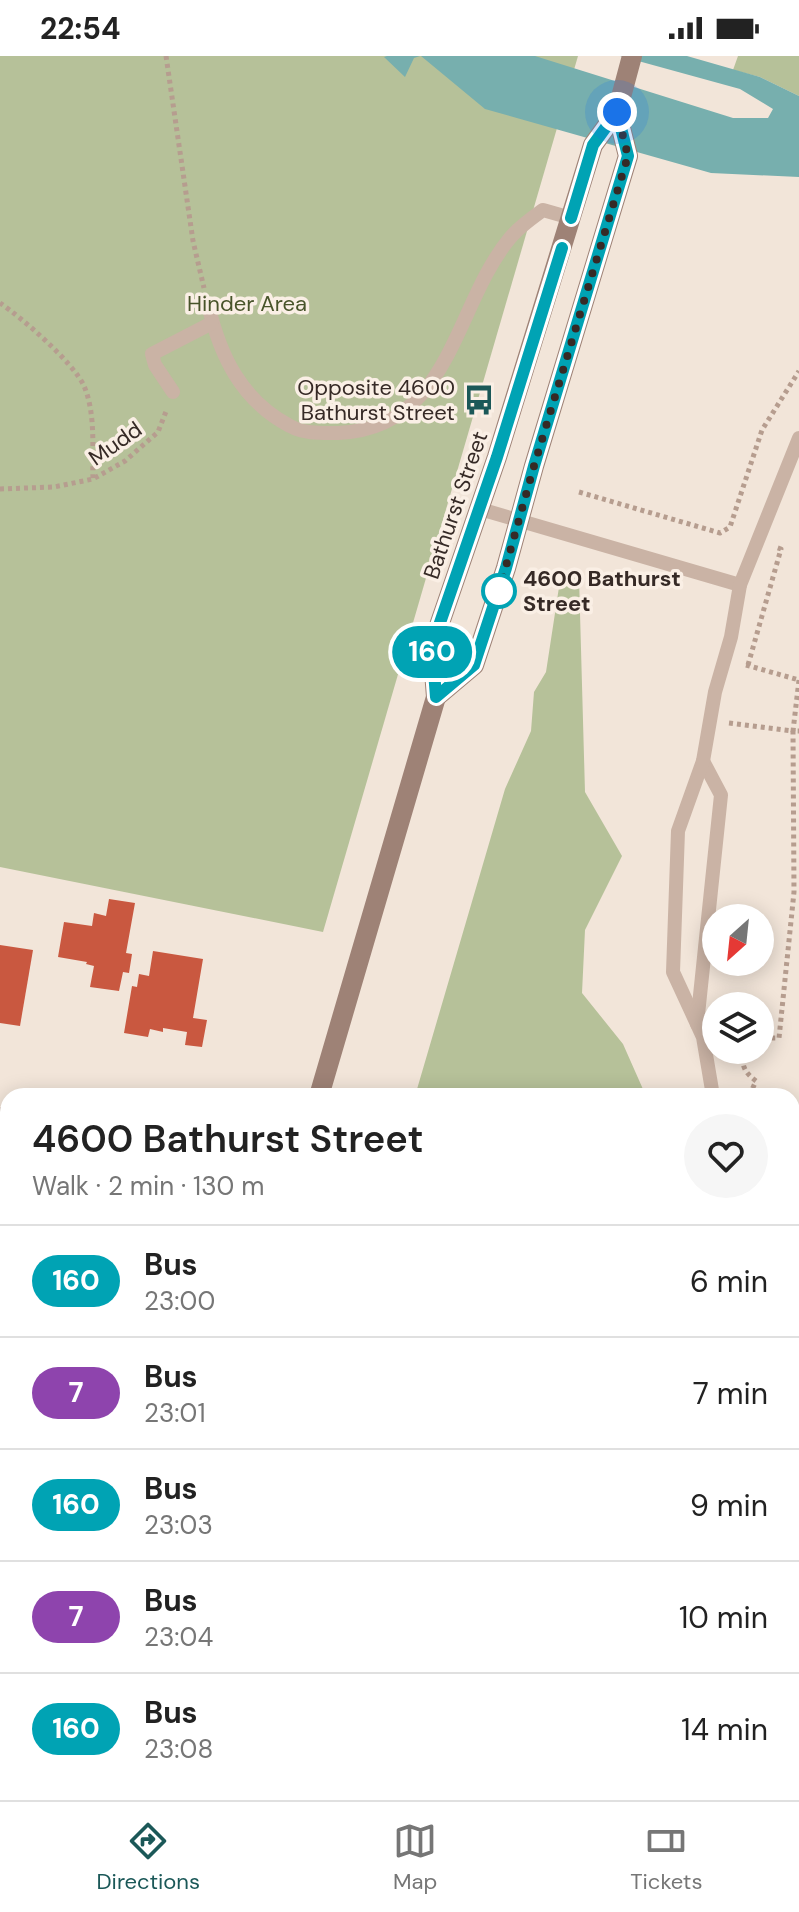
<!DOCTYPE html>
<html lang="en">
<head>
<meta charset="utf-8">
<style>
	body { margin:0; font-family:"DM Sans",sans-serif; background:#f6f6f6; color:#222; height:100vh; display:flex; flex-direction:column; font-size:30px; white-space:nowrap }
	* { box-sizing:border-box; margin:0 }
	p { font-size:26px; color:#767676 }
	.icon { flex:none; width:44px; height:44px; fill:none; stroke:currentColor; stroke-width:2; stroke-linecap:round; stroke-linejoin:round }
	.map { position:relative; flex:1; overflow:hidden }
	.panel { position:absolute; left:0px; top:1032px; width:800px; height:712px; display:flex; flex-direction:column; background:#fff; border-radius:24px 24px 0 0; box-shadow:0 4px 20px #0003 }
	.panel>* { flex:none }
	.badge { padding:0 16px; border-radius:26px; font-size:28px; line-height:52px }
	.needle { width:52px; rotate:207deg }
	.fabs { position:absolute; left:702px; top:848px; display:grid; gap:16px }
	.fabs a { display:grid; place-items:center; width:72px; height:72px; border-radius:50%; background:#fff; box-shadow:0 4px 20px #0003; font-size:40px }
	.you { position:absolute; width:40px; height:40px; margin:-20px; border:6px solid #fff; border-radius:50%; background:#1a73e8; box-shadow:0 0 0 12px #1a73e833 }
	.map>.badge { position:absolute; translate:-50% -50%; box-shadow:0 0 0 4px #fff }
	.round { display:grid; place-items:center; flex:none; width:84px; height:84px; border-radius:42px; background:#f6f6f6 }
	.head { display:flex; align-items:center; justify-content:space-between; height:136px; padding:0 32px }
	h1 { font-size:38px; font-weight:600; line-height:60px }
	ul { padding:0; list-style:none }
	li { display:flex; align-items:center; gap:24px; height:112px; padding:0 32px; border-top:2px solid #e0e0e0 }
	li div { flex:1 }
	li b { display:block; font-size:30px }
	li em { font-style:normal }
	li .badge { min-width:88px; font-weight:700; text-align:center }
	.status { display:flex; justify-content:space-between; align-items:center; height:56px; padding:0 40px; background:#fff; direction:ltr }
	.status svg { height:22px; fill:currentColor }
	.tab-bar { display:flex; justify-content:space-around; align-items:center; height:112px; border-top:2px solid #e0e0e0; background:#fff; font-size:22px; color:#767676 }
	.tab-bar a { display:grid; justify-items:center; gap:4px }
	.tab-bar .active { color:#1b5858 }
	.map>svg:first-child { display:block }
	.green { fill:#b6c199 }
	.water { fill:#77afae }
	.building { fill:#c95840 }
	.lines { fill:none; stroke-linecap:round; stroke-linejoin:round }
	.path { stroke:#b69d8f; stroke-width:5; stroke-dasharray:4 4; stroke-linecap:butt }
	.lane { stroke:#cab3a5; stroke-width:14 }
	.street { stroke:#cab3a5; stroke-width:20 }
	.secondary { stroke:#9e8276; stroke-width:20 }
	.line-casing { stroke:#fff; stroke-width:18 }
	.line { stroke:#00a3b4; stroke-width:12 }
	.walk { stroke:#362a26; stroke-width:8; stroke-dasharray:0 14.4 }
	.stop-dot { fill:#fff; stroke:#00a3b4; stroke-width:4 }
	.labels { text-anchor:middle; stroke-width:7; stroke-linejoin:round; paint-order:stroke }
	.park-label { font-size:22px; fill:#48542a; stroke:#faefe5 }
	.poi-label { font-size:22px; fill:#362a26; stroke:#faefe5; text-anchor:end }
	.street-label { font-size:22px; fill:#362a26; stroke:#faefe5 }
	.stop-label { font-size:22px; font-weight:bold; fill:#362a26; stroke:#faefe5; text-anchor:start }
</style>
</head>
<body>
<div class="status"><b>22:54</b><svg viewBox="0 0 49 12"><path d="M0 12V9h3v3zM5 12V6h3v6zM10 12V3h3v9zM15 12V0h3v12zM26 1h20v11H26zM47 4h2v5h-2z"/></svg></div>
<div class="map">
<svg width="799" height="1744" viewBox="0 0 799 1744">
	<rect width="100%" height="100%" fill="#f2e5d9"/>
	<!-- green -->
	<g class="green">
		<polygon points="0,0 578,0 323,876 0,811"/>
		<polygon points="738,0 799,0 799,40 760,21 733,14"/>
		<polygon points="561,518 579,521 585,736 622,800 585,874 582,937 623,988 646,1040 415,1040 505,733 531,675 534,636 546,616"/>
		<polygon points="0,1276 8,1277 8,1645 0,1644"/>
		<polygon points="464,1736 721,1736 724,1740 747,1744 471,1744"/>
	</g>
	<!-- water -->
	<g class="water">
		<polygon points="387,0 420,0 414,2 405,21 384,1"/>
		<polygon points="421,0 535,0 733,62 768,62 773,53 740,33 620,0 687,0 760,21 799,40 799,121 711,117 485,53"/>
	</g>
	<!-- building -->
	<g class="building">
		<polygon points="109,843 135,847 126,897 132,898 129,917 123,916 119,935 90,931 94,910 86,908 87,906 58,901 64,866 92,870 94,857 106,860"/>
		<polygon points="0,889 33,894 20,970 0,967"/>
		<polygon points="153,895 203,903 193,962 207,964 202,991 185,989 187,976 163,972 163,976 150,973 148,981 124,977 132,930 137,931 139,918 149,920"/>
		<polygon points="792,1123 799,1127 799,1237 792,1234"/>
		<polygon points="338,1736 360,1736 354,1744 349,1744"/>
		<polygon points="380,1736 391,1736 398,1744 371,1744"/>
	</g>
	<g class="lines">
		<!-- path -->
		<g class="path">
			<polyline points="166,0 193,185 204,232"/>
			<path d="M0 247C22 262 73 306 84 330 96 358 92 393 93 423"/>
			<polyline points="0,433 54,431 93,423 125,405 158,376 167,353"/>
			<polyline points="579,436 720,477 730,471 762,374 799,315"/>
			<polyline points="746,609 799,624"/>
			<polyline points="748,609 781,493 775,491"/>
			<polyline points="799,624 793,675 799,675"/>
			<polyline points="729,667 793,675 794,836 779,982 760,982"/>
			<path d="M745 994C740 1008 744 1016 756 1025L749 1040"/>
			<polyline points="792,1242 799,1245"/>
			<polyline points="798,1685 799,1687"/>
		</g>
		<!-- lane -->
		<g class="lane">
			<path d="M208 248C220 300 241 344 290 370 304 378 322 377 338 377 451 373 454 249 510 182 519 171 532 162 543 154L571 162"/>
			<polyline points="173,336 155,309 152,298 212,267"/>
			<polyline points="480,453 740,529 799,382"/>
			<polyline points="697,968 721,739 703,705"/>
			<polyline points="713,1040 703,981 673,916 678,775 703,705 715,636 731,581 740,529"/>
			<polyline points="792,1269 799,1272"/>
		</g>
		<!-- street -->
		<g class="street">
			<polyline points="0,1061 8,1063"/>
			<polyline points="0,1676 8,1677"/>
			<polyline points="218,1736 230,1744"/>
		</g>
		<!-- secondary -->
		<g class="secondary">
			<polyline points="436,641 474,609 506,512 534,410 628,100 617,56 632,0"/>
			<polyline points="319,1040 436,641 432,590 497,401 593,89 617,56"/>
			<polyline points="110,1744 113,1736"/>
		</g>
	</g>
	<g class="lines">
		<!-- line casing -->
		<g class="line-casing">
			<polyline id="line" points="562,192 497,401 432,590 436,641 474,609 506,512 534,410 628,100 617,56 593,89 571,162"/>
		</g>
		<!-- line -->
		<use href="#line" class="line"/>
		<!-- walk -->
		<polyline class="walk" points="499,535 534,410 628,100 617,56"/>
	</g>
	<!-- icons -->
	<defs>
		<g id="bus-bare" transform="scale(2.4)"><path d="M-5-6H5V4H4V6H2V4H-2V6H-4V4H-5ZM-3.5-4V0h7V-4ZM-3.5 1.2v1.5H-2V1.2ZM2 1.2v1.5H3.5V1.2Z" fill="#1b5858" stroke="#faefe5" stroke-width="2.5" paint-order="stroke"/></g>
	</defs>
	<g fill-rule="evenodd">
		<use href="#bus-bare" x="479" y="344"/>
	</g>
	<!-- markers -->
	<circle class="stop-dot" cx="499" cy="535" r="16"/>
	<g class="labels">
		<!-- park labels -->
		<g class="park-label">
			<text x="247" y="255">Hinder Area</text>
		</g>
		<!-- poi labels -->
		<g class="poi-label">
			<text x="455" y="339">Opposite 4600<tspan x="455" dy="25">Bathurst Street</tspan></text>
		</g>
		<!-- street labels -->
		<g class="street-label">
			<text transform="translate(115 387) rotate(-35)" y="8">Mudd</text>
			<text transform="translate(455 449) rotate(-71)" y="8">Bathurst Street</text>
		</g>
		<!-- stop labels -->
		<g class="stop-label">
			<text x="523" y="530">4600 Bathurst<tspan x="523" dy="25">Street</tspan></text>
		</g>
	</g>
</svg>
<div class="fabs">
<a><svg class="needle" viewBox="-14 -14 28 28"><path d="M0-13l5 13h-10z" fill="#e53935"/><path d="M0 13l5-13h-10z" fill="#767676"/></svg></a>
<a><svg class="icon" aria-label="layers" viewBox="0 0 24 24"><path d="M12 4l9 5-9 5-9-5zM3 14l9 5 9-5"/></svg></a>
</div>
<div class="you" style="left:617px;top:56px"></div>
<b class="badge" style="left:432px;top:596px;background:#00a3b4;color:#fff">160</b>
<section class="panel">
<div class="head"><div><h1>4600 Bathurst Street</h1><p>Walk · 2 min · 130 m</p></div><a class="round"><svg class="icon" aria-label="heart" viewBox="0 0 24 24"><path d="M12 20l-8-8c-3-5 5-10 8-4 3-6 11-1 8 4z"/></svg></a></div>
<ul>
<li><span class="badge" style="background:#00a3b4;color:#fff">160</span><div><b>Bus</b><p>23:00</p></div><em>6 min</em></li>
<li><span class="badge" style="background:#8e44ad;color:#fff">7</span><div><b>Bus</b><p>23:01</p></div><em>7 min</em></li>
<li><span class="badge" style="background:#00a3b4;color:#fff">160</span><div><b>Bus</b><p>23:03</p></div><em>9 min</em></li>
<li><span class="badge" style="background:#8e44ad;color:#fff">7</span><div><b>Bus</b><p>23:04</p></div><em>10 min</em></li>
<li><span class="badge" style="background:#00a3b4;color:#fff">160</span><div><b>Bus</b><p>23:08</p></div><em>14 min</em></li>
</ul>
</section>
</div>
<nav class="tab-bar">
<a class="active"><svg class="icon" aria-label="directions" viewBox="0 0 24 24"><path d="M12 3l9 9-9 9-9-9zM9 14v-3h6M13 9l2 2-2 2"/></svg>Directions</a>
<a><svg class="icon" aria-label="map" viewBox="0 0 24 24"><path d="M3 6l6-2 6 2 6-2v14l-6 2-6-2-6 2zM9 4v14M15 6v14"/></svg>Map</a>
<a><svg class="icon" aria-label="tickets" viewBox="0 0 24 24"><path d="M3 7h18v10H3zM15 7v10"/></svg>Tickets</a>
</nav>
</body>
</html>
